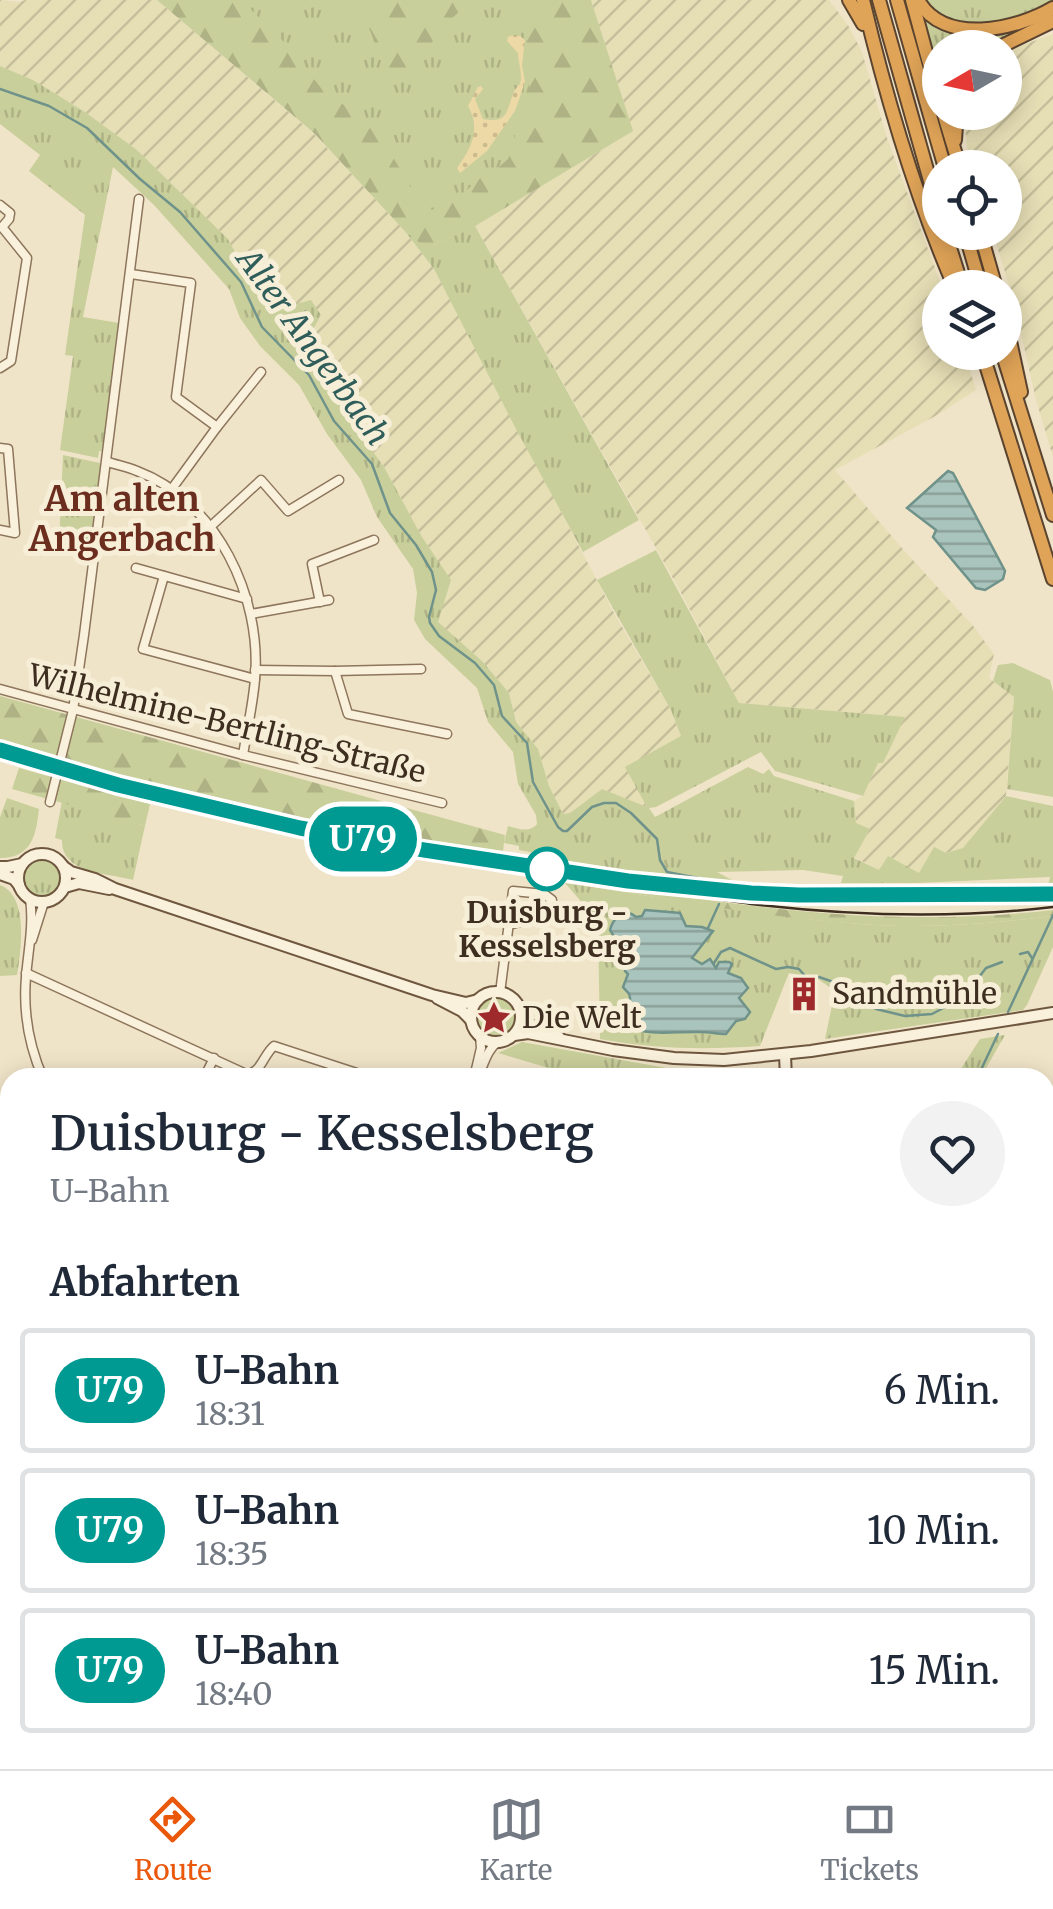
<!DOCTYPE html>
<html lang="de">
<head>
<meta charset="utf-8">
<style>
	body { margin:0; font-family:Merriweather,serif; background:#f2f2f3; color:#1f2937; height:100vh; display:flex; flex-direction:column; font-size:38px; white-space:nowrap }
	* { box-sizing:border-box; margin:0 }
	p { font-size:32px; color:#747a83 }
	.icon { flex:none; width:55px; height:55px; fill:none; stroke:currentColor; stroke-width:2; stroke-linecap:round; stroke-linejoin:round }
	.map { position:relative; flex:1; overflow:hidden }
	.drawer { position:absolute; left:0px; top:1068px; width:1055px; height:702px; display:flex; flex-direction:column; background:#fff; border-radius:30px 30px 0 0; box-shadow:0 5px 25px #0003 }
	.drawer>* { flex:none }
	.badge { padding:0 20px; border-radius:32px; font-size:35px; line-height:65px }
	.needle { width:65px; rotate:261deg }
	.buttons { position:absolute; left:922px; top:30px; display:grid; gap:20px }
	.buttons a { display:grid; place-items:center; width:100px; height:100px; border-radius:50%; background:#fff; box-shadow:0 5px 25px #0003; font-size:50px }
	.map>.badge { position:absolute; translate:-50% -50%; box-shadow:0 0 0 5px #fff }
	h2 { padding:0 50px; font-size:38px; line-height:90px }
	.round { display:grid; place-items:center; flex:none; width:105px; height:105px; border-radius:52px; background:#f2f2f3 }
	.headline { display:flex; align-items:center; justify-content:space-between; height:170px; padding:0 50px }
	h1 { font-size:48px; font-weight:600; line-height:75px }
	ul { padding:0; list-style:none }
	li { display:flex; align-items:center; gap:30px; height:125px; margin:0 20px 15px; padding:0 30px; border:5px solid #e0e1e3; border-radius:10px }
	li div { flex:1 }
	li b { display:block; font-size:38px }
	li em { font-style:normal }
	li .badge { min-width:110px; font-weight:700; text-align:center }
	.dock { display:flex; justify-content:space-around; align-items:center; height:140px; border-top:2px solid #e0e1e3; background:#fff; font-size:28px; color:#747a83 }
	.dock a { display:grid; justify-items:center; gap:5px }
	.dock .selected { color:#ea580c }
	.map>svg:first-child { display:block }
	.farmland { fill:url(#farmland-furrows) }
	.grass { fill:url(#grass-tufts) }
	.forest { fill:url(#forest-firs) }
	.sand { fill:url(#sand-dots) }
	.water { fill:url(#water-rules); stroke:#6f938a; stroke-width:2.5 }
	.lines { fill:none; stroke-linecap:round; stroke-linejoin:round }
	.stream { stroke:#6f938a; stroke-width:2.5 }
	.street-casing { stroke:#8d765c; stroke-width:11 }
	.secondary-casing { stroke:#6f573f; stroke-width:14 }
	.highway-casing { stroke:#5b4430; stroke-width:16 }
	.street { stroke:#faf1dc; stroke-width:8 }
	.secondary { stroke:#faf1dc; stroke-width:10 }
	.highway { stroke:#e0a458; stroke-width:12 }
	.tram { stroke:#3d2e20; stroke-width:2.5 }
	.rail-casing { stroke:#3d2e20; stroke-width:6 }
	.rail { stroke:#f7eed8; stroke-width:2.5; stroke-dasharray:8; stroke-linecap:butt }
	.line-casing { stroke:#fff; stroke-width:22 }
	.line { stroke:#009a93; stroke-width:15 }
	.stop-dot { fill:#fff; stroke:#009a93; stroke-width:5 }
	.labels { text-anchor:middle; stroke-width:10; stroke-linejoin:round; paint-order:stroke }
	.street-label { font-size:30px; fill:#3d2e20; stroke:#f7eed8 }
	.stop-label { font-size:30px; font-weight:bold; fill:#3d2e20; stroke:#f7eed8 }
	.poi-label { font-size:30px; fill:#3d2e20; stroke:#f7eed8; text-anchor:start }
	.water-label { font-size:32px; font-style:italic; fill:#2f5d5a; stroke:#f7eed8 }
	.quarter-label { font-size:35px; font-weight:bold; fill:#6b2e1e; stroke:#f7eed8 }
</style>
</head>
<body>
<div class="map">
<svg width="1053" height="1769" viewBox="0 0 1053 1769">
	<defs>
		<pattern id="farmland-furrows" width="10" height="10" patternUnits="userSpaceOnUse" patternTransform="scale(2.5)"><rect width="10" height="10" fill="#e6deb5"/><path d="M-1 1l2-2M0 10L10 0M9 11l2-2" fill="none" stroke="#c6bf9b"/></pattern>
		<pattern id="grass-tufts" width="24" height="20" patternUnits="userSpaceOnUse" patternTransform="scale(2.5)"><rect width="24" height="20" fill="#c9cf9b"/><path d="M3 7l-1-3M5 7V3M7 7l1-3M15 17l-1-3M17 17v-4M19 17l1-3" fill="none" stroke="#aeb285"/></pattern>
		<pattern id="forest-firs" width="22" height="20" patternUnits="userSpaceOnUse" patternTransform="scale(2.5)"><rect width="22" height="20" fill="#c9cf9b"/><path d="M5 1l3.5 6h-7zM16 11l3.5 6h-7z" fill="#aeb285"/></pattern>
		<pattern id="sand-dots" width="8" height="8" patternUnits="userSpaceOnUse" patternTransform="scale(2.5)"><rect width="8" height="8" fill="#ecd9a5"/><path d="M2 2h.1M6 6h.1" fill="none" stroke="#cbbb8e" stroke-width="1.8" stroke-linecap="round"/></pattern>
		<pattern id="water-rules" width="6" height="5" patternUnits="userSpaceOnUse" patternTransform="scale(2.5)"><rect width="6" height="5" fill="#a9c4bc"/><path d="M0 2.5h6" fill="none" stroke="#8ba098"/></pattern>
	</defs>
	<rect width="100%" height="100%" fill="#f0e4c8"/>
	<!-- farmland -->
	<g class="farmland">
		<polygon points="0,0 20,2 25,0 157,0 313,133 404,230 434,269 615,615 671,710 681,736 648,808 602,789 570,813 563,814 549,786 538,749 516,722 509,693 483,662 437,622 450,580 422,537 384,467 343,410 309,336 321,315 311,301 278,309 269,295 249,275 227,238 137,150 85,112 33,80 0,66"/>
		<polygon points="591,0 829,0 848,25 862,52 887,138 942,287 940,288 940,352 965,353 976,390 939,414 835,470 901,547 974,627 994,654 989,678 1014,697 1006,796 963,849 946,853 920,874 888,856 879,870 854,857 856,823 854,801 863,796 878,762 904,717 739,703 679,589 475,226 633,131"/>
		<polygon points="1053,34 1053,457 1036,400 1013,298 993,233 1005,232 1005,168 973,167 967,147 965,124 967,113 1005,112 1005,54 1017,47"/>
	</g>
	<!-- grass -->
	<g class="grass">
		<polygon points="166,0 591,0 633,131 429,247 475,226 639,520 583,552 516,429 434,269 404,230 315,134"/>
		<path d="M923 0H1053V4C1013 28 956 38 923 0Z"/>
		<path d="M919 16C959 45 985 38 1030 24L990 47 940 48V89Z"/>
		<path d="M0 66 33 80 85 112 137 150 227 238 249 275 269 295 278 309 311 300 321 315 309 337 343 410 384 467 422 537 451 580 438 622 483 662 509 693 516 722 538 749 549 786 563 814 570 813 602 789 647 807 625 767 681 736 671 710 597 580 656 550 739 703 905 717 883 763H878L863 796 775 771 761 752 656 807 649 808 655 817 748 767 763 774 769 769 774 776 854 801 856 823 870 829 854 858 879 870 888 856 919 873 934 847 946 853 963 848 1006 796 1053 806V890H1047L1050 877 917 883H841L843 876 803 870 717 872 749 889 627 877V874L549 862 546 855 519 850V846L504 843 508 826C518 829 530 833 537 824L536 815 518 784 513 752 488 722 477 688 425 639 414 620 417 593 413 569 377 517 361 480 327 434 299 385 260 346 240 318 229 289 154 205 113 167 83 317 119 323 103 451H99L98 458 60 450 73 356 65 355 85 215 29 171 40 155 0 124Z"/>
		<polygon points="63,455 100,463 101,465 89,554 59,544"/>
		<polygon points="1013,663 1050,680 1053,692 1053,797 1007,789 1014,697 993,681 998,665"/>
		<path d="M7 798 39 809C36 835 32 858 0 858V817Z"/>
		<path d="M62 801 145 826 133 880C108 873 61 874 62 840L55 838Z"/>
		<circle cx="42" cy="877" r="20"/>
		<path d="M565 883C664 897 762 917 861 924 925 929 990 924 1053 916V947L1027 1005 1023 1010 825 1039 835 991 818 979 789 973 760 1046C706 1050 653 1049 600 1039L598 929 592 914Z"/>
		<path d="M0 885C29 896 21 950 17 975L0 976Z"/>
		<circle cx="496" cy="1017" r="20"/>
		<polygon points="1005,1035 981,1077 955,1078 980,1039"/>
		<polygon points="522,1042 705,1075 730,1077 568,1077 569,1074 498,1053"/>
		<polygon points="0,1228 10,1244 10,1609 0,1608"/>
	</g>
	<!-- forest -->
	<g class="forest">
		<polygon points="157,0 241,0 289,47 321,88 361,118 386,145 417,198 430,210 449,206 486,173 499,167 508,159 514,146 517,113 529,90 527,36 521,31 519,24 530,0 589,0 633,131 472,228 429,247 421,244 404,230 315,134"/>
		<path d="M358 0H472L448 22 409 71 400 74C376 65 379 53 371 33 367 22 361 11 358 0Z"/>
		<path d="M0 696 505 835 503 851C426 847 350 830 275 814 182 794 90 773 0 743Z"/>
		<polygon points="19,768 150,804 145,826 12,789"/>
		<path d="M626 888C774 911 903 927 1053 910V916C990 924 925 929 861 924 782 919 704 906 625 892Z"/>
		<polygon points="1053,1123 1053,1260 1045,1243 1045,1125"/>
		<polygon points="1045,1731 1053,1740 1053,1769 831,1769 822,1760 1045,1760"/>
	</g>
	<!-- sand -->
	<path class="sand" d="M513 35 520 36 525 40 522 65 525 82 515 111 487 151 460 173 457 168C472 147 481 129 468 106L478 87 481 86 483 89 475 99 483 119C510 124 506 109 514 92 518 84 521 86 521 77 521 69 518 61 518 53L507 41 508 37Z"/>
	<!-- water -->
	<g class="water">
		<polygon points="948,471 953,473 1005,571 1003,579 985,590 976,588 933,537 936,530 907,508"/>
		<path d="M645 910 680 913 686 926 702 927 713 931 692 958 702 964 710 959 716 968 719 962H729L732 964 728 973 741 978 748 988 739 998 750 1012 745 1019 736 1021 726 1034C717 1034 710 1032 701 1032 676 1031 650 1037 626 1026L625 1022 629 1018C626 1010 633 1002 629 994 628 992 625 990 623 987L628 974 625 971 626 965 624 960H619L614 947 617 941 610 930C613 918 625 907 636 917L642 916Z"/>
	</g>
	<g class="lines">
		<!-- stream -->
		<g class="stream">
			<polyline points="0,89 49,106 87,128 140,179 180,212 241,282 262,327 309,375 334,421 372,464 390,513 416,545 432,572 436,590 429,617 430,623 439,636 475,663 494,685 502,716 527,743 533,782 558,827 563,831 567,831 592,807 604,803 616,803 631,813 657,839 660,860 667,872 724,883"/>
			<polyline points="708,928 719,904"/>
			<polyline points="1020,954 1028,952 1032,958"/>
			<polyline points="714,963 721,952 730,948 776,969 788,967 799,969 805,976 819,977 842,985 859,997 862,1002 876,1009 905,1016 932,1014 949,1005 969,990 986,968 1002,962"/>
			<polyline points="1008,1012 1053,915"/>
			<polyline points="701,1078 701,1076"/>
			<polyline points="977,1078 998,1034"/>
			<polyline points="0,1470 10,1475"/>
			<polyline points="0,1643 10,1643"/>
		</g>
		<!-- street casing -->
		<g class="street-casing">
			<g id="street">
				<polyline points="0,205 10,213 9,219 2,227 27,258 11,361 0,368"/>
				<polyline points="131,274 191,283 176,397 217,427 171,490"/>
				<polyline points="217,427 261,372"/>
				<polyline points="0,448 8,449 15,533 0,530"/>
				<path d="M108 462C117 465 128 467 137 471 217 501 262 597 255 679 253 704 247 730 243 755"/>
				<polyline points="210,527 261,480 288,511 339,480"/>
				<polyline points="136,568 247,599"/>
				<polyline points="164,576 143,649 255,679"/>
				<polyline points="320,602 312,564 374,540"/>
				<polyline points="251,614 329,600"/>
				<polyline points="255,670 335,671 421,669"/>
				<polyline points="335,671 348,714 447,734"/>
				<polyline points="0,689 243,755 442,803"/>
				<polyline points="50,802 73,710 84,635 139,199"/>
				<path d="M30 899C34 924 28 952 26 977 23 1012 29 1046 43 1078"/>
				<polyline points="32,940 44,902"/>
				<path d="M26 973 246 1074C261 1074 263 1055 274 1046L372 1078"/>
				<polyline points="500,993 513,891 544,894 552,900 552,911 544,920 523,921 509,925"/>
				<polyline points="204,1078 214,1058"/>
				<polyline points="474,1078 481,1048 480,1036"/>
				<path d="M477 1078C484 1066 486 1050 498 1042"/>
				<polyline points="0,1112 10,1130"/>
				<polyline points="1045,1366 1053,1441"/>
				<polyline points="1045,1578 1053,1557"/>
				<polyline points="1045,1654 1053,1660"/>
				<polyline points="85,1760 85,1769"/>
				<polyline points="304,1760 306,1769"/>
				<polyline points="411,1760 415,1769"/>
				<polyline points="768,1760 772,1769"/>
				<polyline points="573,1769 603,1760"/>
			</g>
		</g>
		<!-- secondary casing -->
		<g class="secondary-casing">
			<g id="secondary">
				<circle cx="42" cy="878" r="24"/>
				<polyline points="0,867 8,867 22,864"/>
				<polyline points="64,867 71,872 95,879 115,889 432,995 466,1003 478,1000"/>
				<polyline points="0,874 14,879 19,885"/>
				<polyline points="65,887 79,883 109,889"/>
				<circle cx="496" cy="1017" r="25"/>
				<polyline points="437,998 462,1011 471,1020"/>
				<polyline points="521,1016 530,1025 559,1037"/>
				<polyline points="514,1035 528,1033 613,1050 674,1058 724,1060 811,1051 1053,1013"/>
				<polyline points="785,1055 786,1078"/>
				<polyline points="0,1681 10,1681"/>
			</g>
		</g>
		<!-- highway casing -->
		<g class="highway-casing">
			<g id="highway">
				<polyline points="849,0 863,24"/>
				<path d="M863 0C886 97 915 196 955 288"/>
				<polyline points="879,0 940,216"/>
				<polyline points="897,0 945,168"/>
				<polyline points="912,0 940,104"/>
				<path d="M918 0C944 46 1016 30 1053 8"/>
				<polyline points="998,48 1053,21"/>
				<polyline points="943,112 960,168"/>
				<polyline points="955,140 957,112"/>
				<polyline points="945,232 958,273"/>
				<polyline points="965,232 981,288"/>
				<polyline points="980,232 996,288"/>
				<polyline points="1005,318 1021,392"/>
				<polyline points="982,352 1053,579"/>
				<polyline points="1002,352 1053,515"/>
			</g>
		</g>
		<!-- street -->
		<use href="#street" class="street"/>
		<!-- secondary -->
		<use href="#secondary" class="secondary"/>
		<!-- highway -->
		<use href="#highway" class="highway"/>
		<!-- tram -->
		<g class="tram">
			<path d="M0 755C244 834 498 867 751 904 852 916 952 919 1053 907"/>
			<polyline points="778,894 1048,895"/>
		</g>
		<!-- rail casing -->
		<g class="rail-casing">
			<polyline id="rail" points="346,836 416,854"/>
		</g>
		<!-- rail -->
		<use href="#rail" class="rail"/>
	</g>
	<g class="lines">
		<!-- line casing -->
		<g class="line-casing">
			<polyline id="line" points="0,750 118,785 300,828 411,848 628,881 751,893 799,895 1053,894"/>
		</g>
		<!-- line -->
		<use href="#line" class="line"/>
	</g>
	<!-- icons -->
	<defs>
		<g id="building-bare" transform="scale(2.7)"><path d="M-4-6H4V6H1V3H-1V6H-4ZM-2.5-4.3h1.7v1.8h-1.7ZM.8-4.3h1.7v1.8H.8ZM-2.5-1h1.7V.8h-1.7ZM.8-1h1.7V.8H.8Z" fill="#9e2a2b" stroke="#f7eed8" stroke-width="2.5" paint-order="stroke"/></g>
		<g id="sight-bare" transform="scale(2.7)"><path d="M0-6L1.8-2.2L6-1.7L2.9 1.2L3.7 5.4L0 3.3L-3.7 5.4L-2.9 1.2L-6-1.7L-1.8-2.2Z" fill="#9e2a2b" stroke="#f7eed8" stroke-width="2.5" paint-order="stroke"/></g>
	</defs>
	<g fill-rule="evenodd">
		<use href="#building-bare" x="804" y="994"/>
		<use href="#sight-bare" x="494" y="1018"/>
	</g>
	<!-- markers -->
	<circle class="stop-dot" cx="547" cy="869" r="20"/>
	<g class="labels">
		<!-- street labels -->
		<g class="street-label">
			<text transform="translate(227 724) rotate(14)" y="10">Wilhelmine-Bertling-Straße</text>
		</g>
		<!-- stop labels -->
		<g class="stop-label">
			<text x="547" y="923">Duisburg -<tspan x="547" dy="34">Kesselsberg</tspan></text>
		</g>
		<!-- poi labels -->
		<g class="poi-label">
			<text x="832" y="1004">Sandmühle</text>
			<text x="522" y="1028">Die Welt</text>
		</g>
		<!-- water labels -->
		<g class="water-label">
			<text transform="translate(313 347) rotate(54)" y="11">Alter Angerbach</text>
		</g>
		<!-- quarter labels -->
		<g class="quarter-label">
			<text x="122" y="511">Am alten<tspan x="122" dy="40">Angerbach</tspan></text>
		</g>
	</g>
</svg>
<div class="buttons">
<a><svg class="needle" viewBox="-14 -14 28 28"><path d="M0-13l5 13h-10z" fill="#e53935"/><path d="M0 13l5-13h-10z" fill="#747a83"/></svg></a>
<a><svg class="icon" aria-label="locate" viewBox="0 0 24 24"><circle cx="12" cy="12" r="6"/><path d="M12 2v4M12 18v4M2 12h4M18 12h4"/></svg></a>
<a><svg class="icon" aria-label="layers" viewBox="0 0 24 24"><path d="M12 4l9 5-9 5-9-5zM3 14l9 5 9-5"/></svg></a>
</div>
<b class="badge" style="left:363px;top:839px;background:#009a93;color:#fff">U79</b>
<section class="drawer">
<div class="headline"><div><h1>Duisburg - Kesselsberg</h1><p>U-Bahn</p></div><a class="round"><svg class="icon" aria-label="heart" viewBox="0 0 24 24"><path d="M12 20l-8-8c-3-5 5-10 8-4 3-6 11-1 8 4z"/></svg></a></div>
<h2>Abfahrten</h2>
<ul>
<li><span class="badge" style="background:#009a93;color:#fff">U79</span><div><b>U-Bahn</b><p>18:31</p></div><em>6 Min.</em></li>
<li><span class="badge" style="background:#009a93;color:#fff">U79</span><div><b>U-Bahn</b><p>18:35</p></div><em>10 Min.</em></li>
<li><span class="badge" style="background:#009a93;color:#fff">U79</span><div><b>U-Bahn</b><p>18:40</p></div><em>15 Min.</em></li>
</ul>
</section>
</div>
<nav class="dock">
<a class="selected"><svg class="icon" aria-label="directions" viewBox="0 0 24 24"><path d="M12 3l9 9-9 9-9-9zM9 14v-3h6M13 9l2 2-2 2"/></svg>Route</a>
<a><svg class="icon" aria-label="map" viewBox="0 0 24 24"><path d="M3 6l6-2 6 2 6-2v14l-6 2-6-2-6 2zM9 4v14M15 6v14"/></svg>Karte</a>
<a><svg class="icon" aria-label="tickets" viewBox="0 0 24 24"><path d="M3 7h18v10H3zM15 7v10"/></svg>Tickets</a>
</nav>
</body>
</html>
